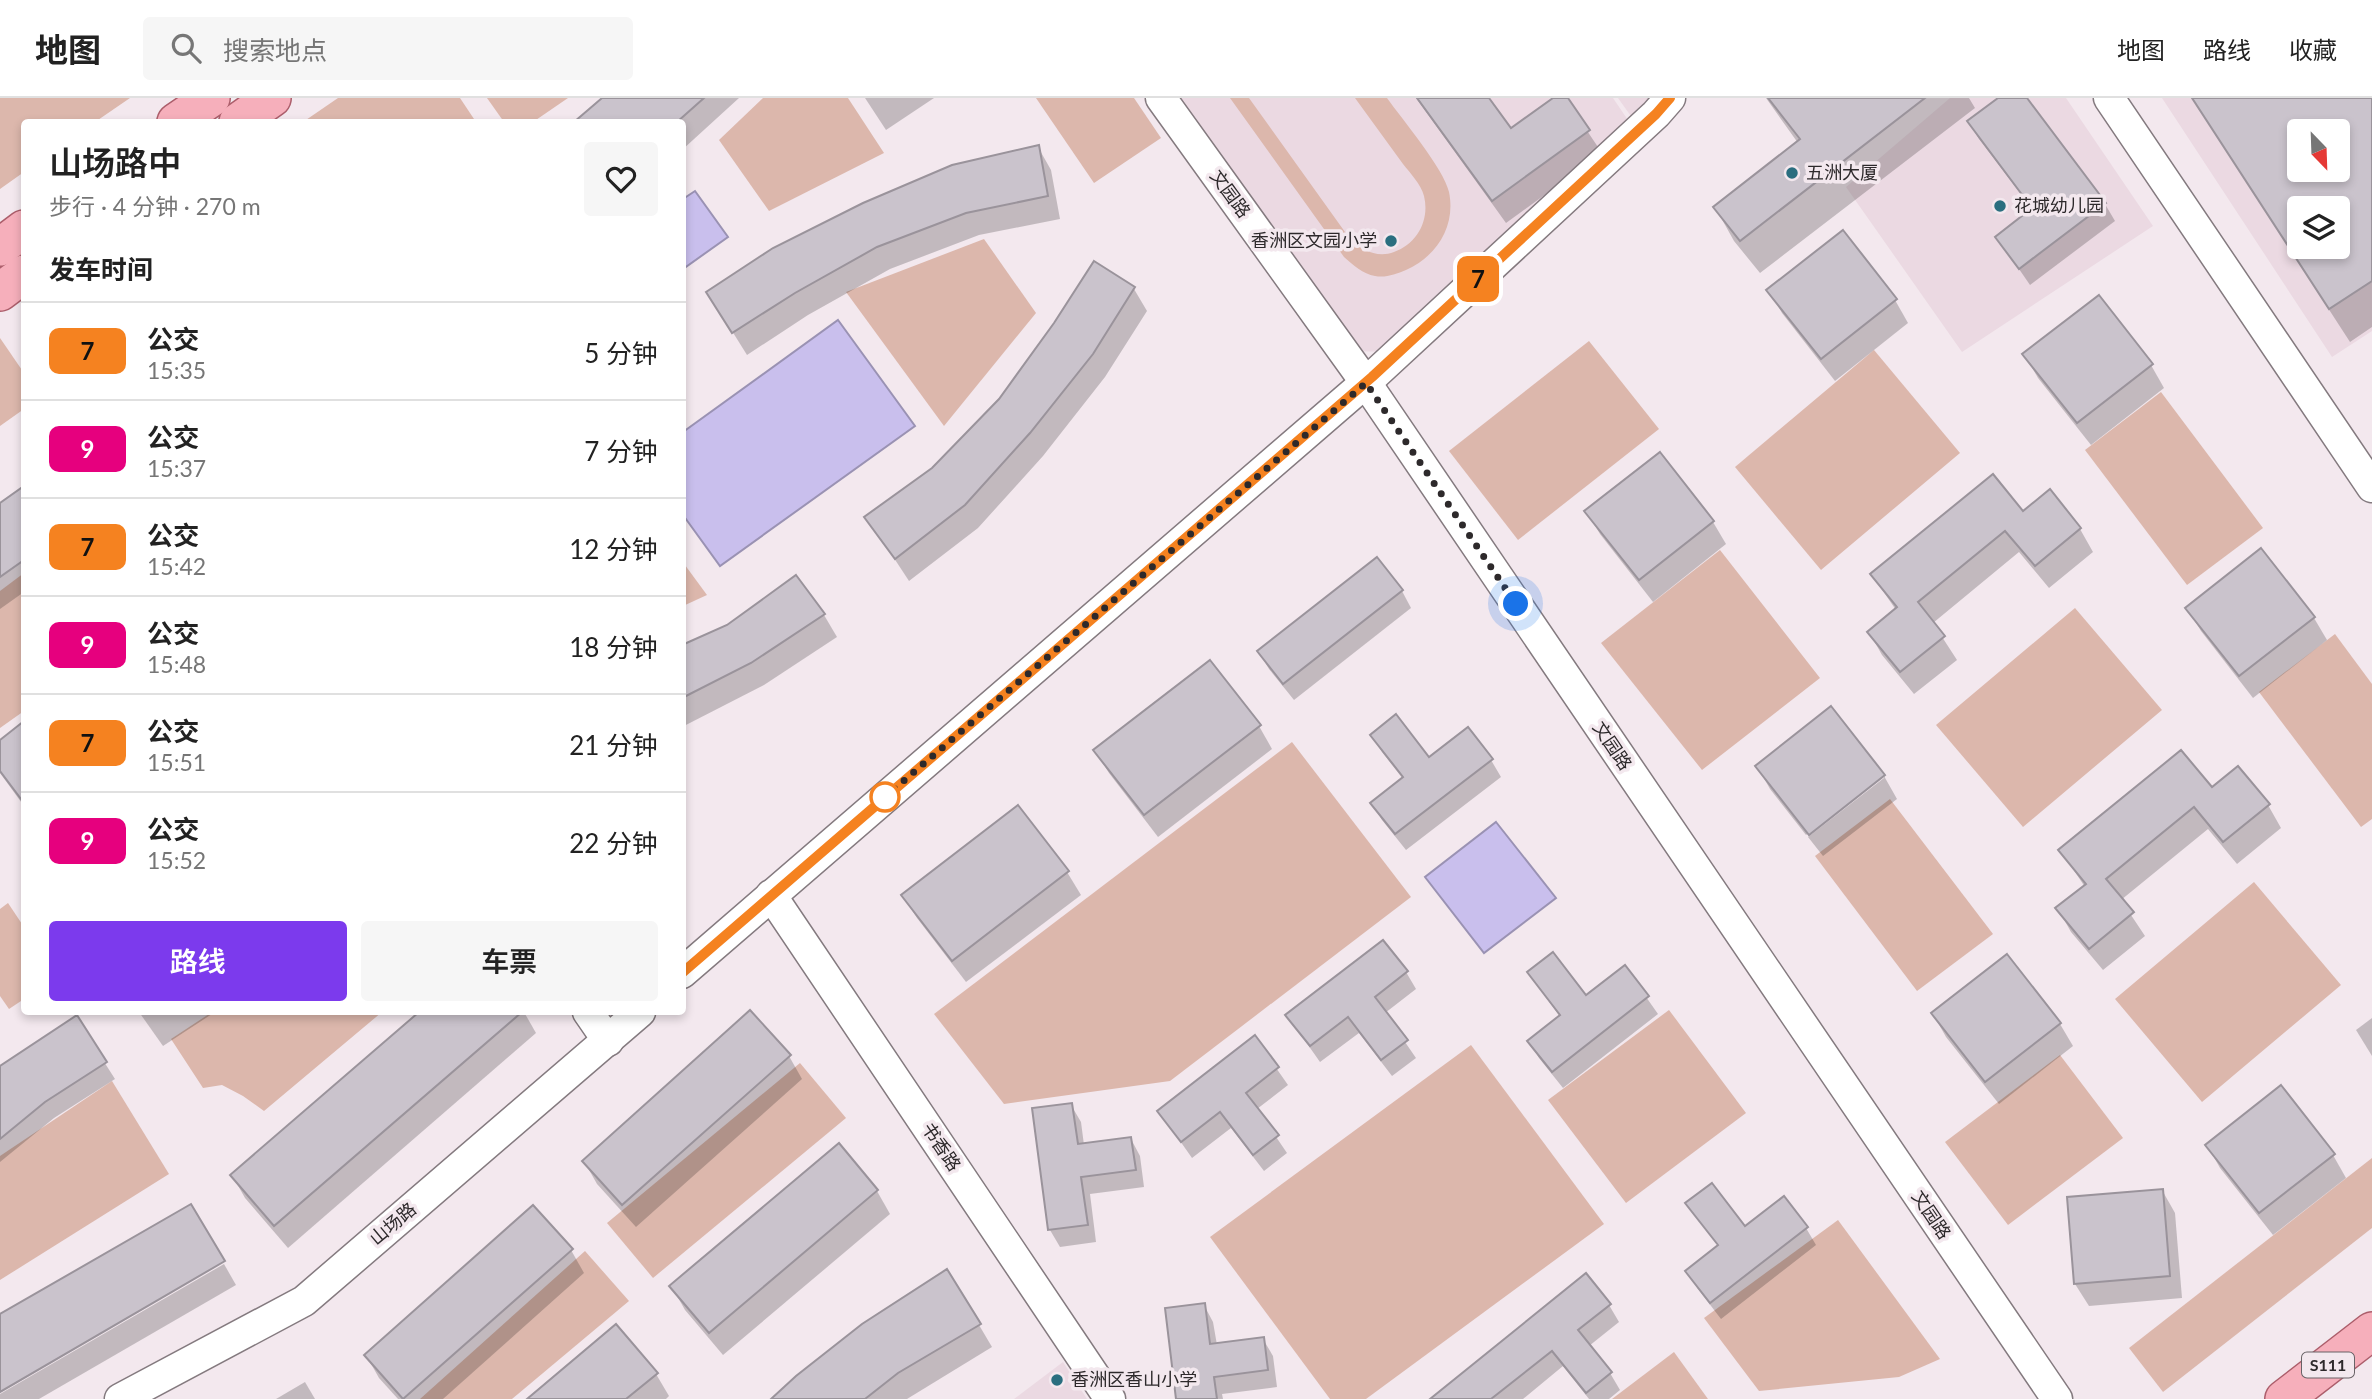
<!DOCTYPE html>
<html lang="zh">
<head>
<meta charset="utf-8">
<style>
	body { margin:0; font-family:Lato,"Noto Sans SC",sans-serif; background:#f6f6f6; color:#222; height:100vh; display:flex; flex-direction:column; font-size:26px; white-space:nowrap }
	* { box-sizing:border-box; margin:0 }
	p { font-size:23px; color:#767676 }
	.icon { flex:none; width:38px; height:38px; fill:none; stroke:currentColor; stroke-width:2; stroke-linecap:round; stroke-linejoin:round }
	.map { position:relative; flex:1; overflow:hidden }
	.drawer { position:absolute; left:21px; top:21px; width:665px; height:896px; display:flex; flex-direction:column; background:#fff; border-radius:7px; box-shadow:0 4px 10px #0003 }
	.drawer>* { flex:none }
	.badge { padding:0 14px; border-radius:10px; font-size:24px; line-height:46px }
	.needle { width:46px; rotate:157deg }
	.controls { position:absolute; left:2287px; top:21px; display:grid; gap:14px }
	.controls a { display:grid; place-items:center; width:63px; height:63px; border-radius:7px; background:#fff; box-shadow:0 4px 10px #0003; font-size:35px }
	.you { position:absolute; width:35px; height:35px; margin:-18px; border:5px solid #fff; border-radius:50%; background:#1a73e8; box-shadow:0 0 0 10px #1a73e833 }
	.map>.badge { position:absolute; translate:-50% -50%; box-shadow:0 0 0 4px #fff }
	h2 { padding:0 28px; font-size:26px; line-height:63px }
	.round { display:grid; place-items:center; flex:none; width:74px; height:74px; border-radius:7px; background:#f6f6f6 }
	.head { display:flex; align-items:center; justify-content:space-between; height:119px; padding:0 28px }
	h1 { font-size:33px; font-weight:600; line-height:52px }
	.action { display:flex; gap:14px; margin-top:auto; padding:14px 28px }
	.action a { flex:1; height:80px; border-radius:7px; background:#7c3aed; color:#fff; font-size:28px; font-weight:600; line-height:80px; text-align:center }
	.action a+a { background:#f6f6f6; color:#222 }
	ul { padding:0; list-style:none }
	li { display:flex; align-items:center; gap:21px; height:98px; padding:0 28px; border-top:2px solid #e0e0e0 }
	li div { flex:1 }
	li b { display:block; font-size:26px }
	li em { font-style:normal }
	li .badge { min-width:77px; font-weight:700; text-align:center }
	header { display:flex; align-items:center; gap:42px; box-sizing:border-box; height:98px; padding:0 35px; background:#fff; border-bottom:2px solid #e0e0e0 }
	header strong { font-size:33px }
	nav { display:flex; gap:38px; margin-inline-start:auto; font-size:24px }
	.search { width:490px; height:63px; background:#f6f6f6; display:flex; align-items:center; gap:18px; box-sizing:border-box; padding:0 24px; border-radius:7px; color:#767676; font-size:26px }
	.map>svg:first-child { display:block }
	.built { fill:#ebd9e2; fill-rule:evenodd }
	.green { fill:#dcb7ac }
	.water { fill:#c9bfed; stroke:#9a92b3; stroke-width:2 }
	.shadow { fill:#0003; fill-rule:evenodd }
	.building { fill:#cac3cc; stroke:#9a939b; stroke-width:2; fill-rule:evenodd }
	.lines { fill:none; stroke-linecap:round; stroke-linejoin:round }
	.minor-casing { stroke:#847a7f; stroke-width:33 }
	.major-casing { stroke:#ac5e6b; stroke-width:40 }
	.minor { stroke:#fff; stroke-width:30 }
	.major { stroke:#f6afbb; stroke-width:37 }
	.line-casing { stroke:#fff; stroke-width:16 }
	.line { stroke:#f58220; stroke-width:10 }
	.walk { stroke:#2d292b; stroke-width:7; stroke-dasharray:0 12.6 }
	.poi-dot { fill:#2a6e7f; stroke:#f3e8ee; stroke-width:2.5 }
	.stop-dot { fill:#fff; stroke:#f58220; stroke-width:3.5 }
	.labels { text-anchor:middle; stroke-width:7; stroke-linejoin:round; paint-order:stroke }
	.shield { fill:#f3e8ee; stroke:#686266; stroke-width:2 }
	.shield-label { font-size:16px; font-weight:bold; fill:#2d292b }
	.poi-label { font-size:18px; fill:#2d292b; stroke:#f3e8ee; text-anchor:start }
	.street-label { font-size:18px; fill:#2d292b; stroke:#f3e8ee }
</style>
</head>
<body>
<header>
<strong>地图</strong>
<div class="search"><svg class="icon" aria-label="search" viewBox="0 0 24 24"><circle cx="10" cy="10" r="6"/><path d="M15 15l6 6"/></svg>搜索地点</div>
<nav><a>地图</a><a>路线</a><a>收藏</a></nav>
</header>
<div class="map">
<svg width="2372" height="1301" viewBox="0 0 2372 1301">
	<rect width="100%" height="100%" fill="#f3e8ee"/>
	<!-- built -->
	<g class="built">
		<polygon points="1161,0 1613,0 1636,34 1399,254 1343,253"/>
		<polygon points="1618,0 1663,0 1638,28"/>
		<polygon points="1950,0 2066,0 2153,128 1962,254 1846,89"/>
		<path d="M2162 0H2372V233L2332 259ZM2300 33H2338V72H2300ZM2300 110H2338V149H2300Z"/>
		<polygon points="1063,1264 1087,1301 1014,1301"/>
	</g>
	<!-- green -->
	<g class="green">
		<polygon points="0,0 130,0 95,24 24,24 24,74 0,91"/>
		<polygon points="338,0 460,0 476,24 303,24"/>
		<polygon points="487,0 568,0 533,24 504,24"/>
		<polygon points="763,0 848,0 884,55 769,113 719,42"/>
		<polygon points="1036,0 1134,0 1161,40 1094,85"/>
		<path d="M1230 0H1249L1350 141C1362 153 1378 160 1394 154 1417 146 1430 122 1424 98 1421 86 1410 75 1403 66 1387 44 1371 22 1355 0H1387C1402 21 1444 71 1449 94 1456 128 1437 158 1406 172 1396 176 1386 180 1375 178 1363 176 1353 167 1344 159Z"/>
		<polygon points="984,141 1036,215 944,328 846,194"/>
		<polygon points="0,240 24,275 24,311 0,328"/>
		<polygon points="1589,243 1659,331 1518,442 1449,353"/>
		<polygon points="1874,252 1960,355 1821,472 1735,369"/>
		<polygon points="2161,294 2263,430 2187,487 2085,352"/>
		<polygon points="1720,452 1820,580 1702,672 1601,545"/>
		<polygon points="682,463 707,497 683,508 682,508"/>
		<polygon points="24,475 24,613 0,630 0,493"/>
		<polygon points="2075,510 2162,612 2023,729 1936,627"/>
		<polygon points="2335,536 2372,586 2372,721 2361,729 2259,594"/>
		<polygon points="1292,644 1411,799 1170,983 1004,1006 934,916"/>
		<polygon points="1890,701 1993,836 1917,893 1815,758"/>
		<polygon points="2254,784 2341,887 2202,1004 2115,901"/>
		<polygon points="8,805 24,829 24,901 9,911 0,898 0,811"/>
		<polygon points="1669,912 1746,1015 1626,1105 1548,1002"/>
		<polygon points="212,914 382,914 264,1013 243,998 222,987 203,990 171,941"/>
		<polygon points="1471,947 1604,1126 1366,1301 1330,1301 1210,1139"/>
		<polygon points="2060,957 2123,1040 2008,1127 1945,1044"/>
		<polygon points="800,965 846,1020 653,1180 607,1125"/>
		<polygon points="112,983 169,1076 0,1182 0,1058"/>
		<polygon points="2372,1060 2372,1130 2163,1294 2129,1250"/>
		<polygon points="1838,1122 1940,1261 1899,1279 1759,1293 1704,1220"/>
		<polygon points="585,1153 629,1203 512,1301 420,1301"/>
		<polygon points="1674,1254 1708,1301 1612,1301"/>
	</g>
	<!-- water -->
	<g class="water">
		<polygon points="695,93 728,139 683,171 683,101"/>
		<polygon points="838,222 915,328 720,468 683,417 683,334"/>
		<polygon points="1496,724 1556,800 1484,855 1425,779"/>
	</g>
	<!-- shadow -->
	<g class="shadow">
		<polygon points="605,0 739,0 682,52 682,24 576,24"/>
		<polygon points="865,0 934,0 886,32"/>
		<polygon points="1416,0 1487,0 1510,33 1556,0 1565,0 1602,55 1506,125"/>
		<polygon points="1766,0 1969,0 1975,10 1760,175 1734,143 1715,109 1798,45"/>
		<polygon points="2001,0 2025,0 2105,106 2115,123 2030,187 1997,139 2033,112 1979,41 1969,24"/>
		<path d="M2192 0H2372V229L2350 244ZM2300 33H2338V72H2300ZM2300 110H2338V149H2300Z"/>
		<polygon points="1038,49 1051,72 1060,121 979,137 890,171 808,217 747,257 722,217"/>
		<polygon points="1134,191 1147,213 1105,279 1043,358 978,430 909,483 867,419 933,371"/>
		<polygon points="1769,192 1895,202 1908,225 1835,283 1782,215"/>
		<polygon points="2025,257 2151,267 2164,290 2091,347 2038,280"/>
		<polygon points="24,390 24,494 0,511 0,408"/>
		<polygon points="2049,394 2080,431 2093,454 2049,490 2019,454 1933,525 1957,562 1914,596 1882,557 1869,534 1896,512 1872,477 2023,416"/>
		<polygon points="1587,414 1713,424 1726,446 1653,504 1600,436"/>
		<polygon points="1402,493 1411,510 1294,602 1269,571 1259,554"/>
		<polygon points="2187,510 2314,520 2327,542 2253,600 2201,533"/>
		<polygon points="824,517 837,539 764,587 682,629 682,549"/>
		<polygon points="1210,564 1259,628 1272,651 1158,739 1109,675 1095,652"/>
		<polygon points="24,626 24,708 0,675 0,644"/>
		<polygon points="1372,637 1429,662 1491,662 1501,679 1406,752 1382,722 1372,705 1403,681 1382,654"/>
		<polygon points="1757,668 1883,677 1806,737 1770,691"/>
		<polygon points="1884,678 1897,701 1823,758 1808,739 1884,680"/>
		<polygon points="2212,692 2268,707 2281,730 2237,766 2208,731 2121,802 2145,838 2103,872 2071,834 2058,811 2085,789 2061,753"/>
		<polygon points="1067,774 1081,797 966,884 917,820 903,798"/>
		<polygon points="1625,869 1658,916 1563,990 1539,960 1529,943 1560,919 1529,875 1586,900"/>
		<polygon points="1406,874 1416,891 1385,915 1416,960 1392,978 1359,935 1320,964 1287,917"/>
		<polygon points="139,914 215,914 163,948"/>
		<polygon points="421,914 524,914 536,935 288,1150 245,1100 232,1077"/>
		<polygon points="1933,916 2060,926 2073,948 1999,1006 1946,939"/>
		<polygon points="76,920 115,981 54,1020 0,1064 0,971"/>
		<polygon points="2372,920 2372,958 2356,932"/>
		<polygon points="1255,940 1288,987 1257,1011 1287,1055 1264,1073 1231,1030 1192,1060 1159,1013"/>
		<polygon points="789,958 802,981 636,1129 597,1086 584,1063"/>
		<polygon points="1071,1007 1081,1024 1084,1047 1131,1041 1140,1058 1144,1089 1090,1096 1096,1144 1060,1149 1050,1132"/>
		<polygon points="2207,1047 2333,1057 2346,1080 2273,1137 2220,1070"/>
		<polygon points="838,1048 877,1093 890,1116 723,1257 685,1212 672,1189"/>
		<polygon points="2162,1092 2175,1115 2182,1200 2089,1208 2075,1186"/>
		<polygon points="1688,1105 1745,1130 1806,1130 1816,1147 1721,1221 1698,1191 1688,1174 1719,1149"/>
		<polygon points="571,1152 584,1175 443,1301 398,1301 379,1280 366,1257"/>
		<polygon points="224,1166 236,1187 39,1301 0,1301 0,1296"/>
		<polygon points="1204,1207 1213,1224 1217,1247 1263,1241 1273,1258 1277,1289 1222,1296 1223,1301 1178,1301"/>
		<polygon points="1609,1207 1619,1224 1589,1248 1610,1275 1620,1292 1609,1301 1589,1301 1563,1268 1523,1301 1432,1301"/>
		<polygon points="979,1227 992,1249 907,1301 774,1301"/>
		<polygon points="656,1276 669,1298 666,1301 530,1301"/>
		<polygon points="305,1284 315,1301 276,1301"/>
	</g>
	<!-- building -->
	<g class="building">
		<polygon points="602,0 704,0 677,24 574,24"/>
		<polygon points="1417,0 1489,0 1511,30 1553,0 1568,0 1590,32 1492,103"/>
		<polygon points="1768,0 1925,0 1740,143 1713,109 1800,41"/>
		<polygon points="1998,0 2027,0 2106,105 2019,171 1995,139 2032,110 1967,23"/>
		<path d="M2192 0H2372V183L2329 211ZM2300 33H2338V72H2300ZM2300 110H2338V149H2300Z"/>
		<polygon points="1039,47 1048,98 966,115 877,149 795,195 732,235 706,194 773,150 863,105 952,67"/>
		<polygon points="1843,132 1897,201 1821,261 1766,192"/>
		<polygon points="1094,163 1135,189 1093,256 1030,335 965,407 895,461 864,419 932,370 999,301 1054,225"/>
		<polygon points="2099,197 2153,266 2077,325 2022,256"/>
		<polygon points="1660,354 1714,423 1639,482 1584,413"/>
		<polygon points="1993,376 2023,413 2050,391 2081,430 2035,468 2005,433 1918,504 1945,538 1900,574 1867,534 1897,509 1870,476"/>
		<polygon points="24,388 24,462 0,479 0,405"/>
		<polygon points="2261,450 2315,519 2239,578 2185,510"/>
		<polygon points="1377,459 1403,492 1283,586 1257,553"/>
		<polygon points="796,477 825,516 751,565 682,600 682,547 727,527"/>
		<polygon points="1210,562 1261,627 1144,717 1093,652"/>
		<polygon points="1831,608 1885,677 1809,737 1755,668"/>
		<polygon points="1396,616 1429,659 1468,629 1493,661 1395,736 1370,705 1403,679 1370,637"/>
		<polygon points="24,623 24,705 0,673 0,642"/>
		<polygon points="2181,652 2212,689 2238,668 2270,706 2223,744 2194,709 2106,781 2134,814 2089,851 2055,810 2086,786 2058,752"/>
		<polygon points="1018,707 1069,773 952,863 901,797"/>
		<polygon points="1383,842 1408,873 1375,899 1408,942 1381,962 1348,919 1310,948 1285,917"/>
		<polygon points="1553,854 1586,897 1625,867 1649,898 1552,974 1527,943 1560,917 1527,874"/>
		<polygon points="2007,856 2061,925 1985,984 1931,915"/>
		<polygon points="750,912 791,957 622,1107 582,1063"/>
		<polygon points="419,914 522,914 274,1128 230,1077"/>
		<polygon points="77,917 107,964 45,1004 0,1041 0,968"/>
		<polygon points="1255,937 1279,969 1246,995 1279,1037 1253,1057 1220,1014 1181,1044 1157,1013"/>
		<polygon points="2281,987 2335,1056 2259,1115 2205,1047"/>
		<polygon points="1072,1005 1078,1046 1131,1039 1136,1072 1081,1079 1088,1127 1048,1132 1032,1010"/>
		<polygon points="839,1045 878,1092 709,1235 669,1188"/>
		<polygon points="1712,1085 1745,1128 1784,1098 1808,1129 1710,1205 1685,1173 1718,1147 1685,1105"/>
		<polygon points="2163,1091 2170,1178 2074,1186 2067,1099"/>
		<polygon points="191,1106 225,1163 0,1294 0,1216"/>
		<polygon points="533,1107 573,1151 403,1301 364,1257"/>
		<polygon points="947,1171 981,1226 898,1275 865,1301 771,1301 796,1278 862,1226"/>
		<polygon points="1586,1175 1611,1206 1578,1232 1612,1274 1586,1295 1552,1253 1491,1301 1430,1301"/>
		<polygon points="1205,1205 1210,1246 1264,1239 1268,1272 1214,1279 1217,1301 1176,1301 1165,1210"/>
		<polygon points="616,1226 658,1275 626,1301 527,1301"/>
	</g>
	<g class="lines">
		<!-- minor casing -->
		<g class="minor-casing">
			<g id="minor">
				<polyline points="1161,0 1366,285 2057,1301"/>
				<polyline points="2109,0 2372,389"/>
				<polyline points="771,797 1110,1301"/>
				<polyline points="682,875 1372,279 1656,16 1670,0"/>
				<polyline points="588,914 608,943"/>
				<polyline points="120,1301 304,1203 640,914"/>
			</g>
		</g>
		<!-- major casing -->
		<g class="major-casing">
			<g id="major">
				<polyline points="176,24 211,0"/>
				<polyline points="238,24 272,0"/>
				<polyline points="0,149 24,131"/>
				<polyline points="0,194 24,176"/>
				<polyline points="2284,1301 2372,1233"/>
			</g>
		</g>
		<!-- minor -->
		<use href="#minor" class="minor"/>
		<!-- major -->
		<use href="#major" class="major"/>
	</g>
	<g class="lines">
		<!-- line casing -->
		<g class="line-casing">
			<polyline id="line" points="682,875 1372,279 1656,16 1670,0"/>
		</g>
		<!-- line -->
		<use href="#line" class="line"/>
		<!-- walk -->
		<polyline class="walk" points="885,699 1366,285 1516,506"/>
	</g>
	<!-- markers -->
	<g class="poi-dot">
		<circle cx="1792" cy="75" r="7"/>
		<circle cx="2000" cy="108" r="7"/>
		<circle cx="1391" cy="143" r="7"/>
		<circle cx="1057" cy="1282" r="7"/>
	</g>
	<circle class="stop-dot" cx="885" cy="699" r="14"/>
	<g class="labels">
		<!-- shield labels -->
		<rect class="shield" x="2302" y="1254.5" width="52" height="25" rx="5"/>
		<g class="shield-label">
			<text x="2328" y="1273">S111</text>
		</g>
		<!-- poi labels -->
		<g class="poi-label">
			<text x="1806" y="81">五洲大厦</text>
			<text x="2014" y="114">花城幼儿园</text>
			<text x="1377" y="149" text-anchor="end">香洲区文园小学</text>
			<text x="1071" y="1288">香洲区香山小学</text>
		</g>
		<!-- street labels -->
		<g class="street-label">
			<text transform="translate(1230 96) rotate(54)" y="6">文园路</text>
			<text transform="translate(1612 648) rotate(56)" y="6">文园路</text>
			<text transform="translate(941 1049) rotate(56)" y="6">书香路</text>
			<text transform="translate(1931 1117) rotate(56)" y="6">文园路</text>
			<text transform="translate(393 1126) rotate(-40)" y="6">山场路</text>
		</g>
	</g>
</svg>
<div class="controls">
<a><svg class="needle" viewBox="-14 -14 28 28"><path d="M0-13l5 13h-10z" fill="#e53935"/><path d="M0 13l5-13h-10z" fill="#767676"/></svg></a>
<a><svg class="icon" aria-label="layers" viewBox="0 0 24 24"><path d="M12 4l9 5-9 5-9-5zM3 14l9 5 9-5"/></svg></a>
</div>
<div class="you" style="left:1516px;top:506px"></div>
<b class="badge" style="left:1478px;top:181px;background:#f58220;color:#111">7</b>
<section class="drawer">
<div class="head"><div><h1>山场路中</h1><p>步行 · 4 分钟 · 270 m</p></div><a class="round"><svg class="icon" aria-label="heart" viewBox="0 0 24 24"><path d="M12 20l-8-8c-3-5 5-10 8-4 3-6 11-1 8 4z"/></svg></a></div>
<h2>发车时间</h2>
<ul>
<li><span class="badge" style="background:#f58220;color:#111">7</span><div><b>公交</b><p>15:35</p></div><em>5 分钟</em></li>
<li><span class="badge" style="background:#e6007e;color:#fff">9</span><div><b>公交</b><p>15:37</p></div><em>7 分钟</em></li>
<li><span class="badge" style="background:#f58220;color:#111">7</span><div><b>公交</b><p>15:42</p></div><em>12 分钟</em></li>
<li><span class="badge" style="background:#e6007e;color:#fff">9</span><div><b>公交</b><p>15:48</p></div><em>18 分钟</em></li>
<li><span class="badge" style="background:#f58220;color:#111">7</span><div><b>公交</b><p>15:51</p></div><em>21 分钟</em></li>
<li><span class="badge" style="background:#e6007e;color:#fff">9</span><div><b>公交</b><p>15:52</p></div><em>22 分钟</em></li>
</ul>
<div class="action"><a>路线</a><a>车票</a></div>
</section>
</div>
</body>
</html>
